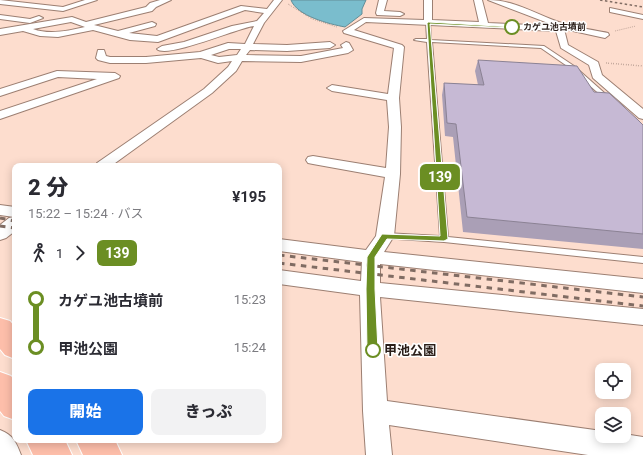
<!DOCTYPE html>
<html lang="ja">
<head>
<meta charset="utf-8">
<style>
	body { margin:0; font-family:Roboto,"Noto Sans JP",sans-serif; background:#f2f2f3; color:#2b2b33; height:100vh; display:flex; flex-direction:column; font-size:15px; white-space:nowrap }
	* { box-sizing:border-box; margin:0 }
	p { font-size:13px; color:#7c7c81 }
	.icon { flex:none; width:22px; height:22px; fill:none; stroke:currentColor; stroke-width:2; stroke-linecap:round; stroke-linejoin:round }
	.map { position:relative; flex:1; overflow:hidden }
	.sheet { position:absolute; left:12px; top:163px; width:270px; height:280px; display:flex; flex-direction:column; background:#fff; border-radius:8px; box-shadow:0 2px 10px #0003 }
	.sheet>* { flex:none }
	.badge { padding:0 8px; border-radius:6px; font-size:14px; line-height:26px }
	.buttons { position:absolute; left:595px; top:363px; display:grid; gap:8px }
	.buttons a { display:grid; place-items:center; width:36px; height:36px; border-radius:8px; background:#fff; box-shadow:0 2px 10px #0003; font-size:20px }
	.map>.badge { position:absolute; translate:-50% -50%; box-shadow:0 0 0 2px #fff }
	.legs { display:flex; align-items:center; gap:6px; height:44px; padding:0 16px; font-size:13px }
	.legs p { margin-inline-start:auto }
	.summary { display:flex; align-items:center; justify-content:space-between; height:68px; padding:0 16px }
	h1 { font-size:22px; font-weight:800; line-height:30px }
	.cta { display:flex; gap:8px; margin-top:auto; padding:8px 16px }
	.cta a { flex:1; height:46px; border-radius:8px; background:#1a73e8; color:#fff; font-size:16px; font-weight:800; line-height:46px; text-align:center }
	.cta a+a { background:#f2f2f3; color:#2b2b33 }
	ul { padding:0 16px; list-style:none }
	li { display:flex; align-items:center; gap:14px; height:48px; font-size:15px }
	li i { display:grid; place-items:center; width:6px; height:100%; margin:0 5px; background:currentColor }
	li i::after { content:''; width:10px; height:10px; margin:-5px; border:3px solid; border-radius:50%; background:#fff }
	li p { margin-inline-start:auto }
	li:first-child i { background:linear-gradient(#0000 50%,currentColor 0) }
	li:last-child i { background:linear-gradient(currentColor 50%,#0000 0) }
	.map>svg:first-child { display:block }
	.water { fill:#7abdcd; stroke:#628d97 }
	.lines { fill:none; stroke-linecap:round; stroke-linejoin:round }
	.lane-casing { stroke:#9c7f72; stroke-width:2 }
	.street-casing { stroke:#9c7f72; stroke-width:2 }
	.highway-casing { stroke:#fff; stroke-width:2 }
	.path-far1 { stroke:#8c766d; stroke-width:1; stroke-dasharray:0.5 1.5; stroke-linecap:butt }
	.path { stroke:#8c766d; stroke-width:1.5; stroke-dasharray:0.5 2; stroke-linecap:butt }
	.lane { fill:#fff; fill-rule:evenodd }
	.street { fill:#fff; fill-rule:evenodd }
	.highway { fill:#fdbeaa; fill-rule:evenodd }
	.rail-far1 { stroke:#806c63; stroke-width:1.5; stroke-dasharray:2.5 2.5; stroke-linecap:butt }
	.rail { stroke:#806c63; stroke-width:3; stroke-dasharray:5.5 5.5; stroke-linecap:butt }
	.wall { fill:#aa9fb6 }
	.building { fill:#c6b9d4; stroke:#8b8294 }
	.line-1 { fill:#6b8e23; stroke:#fff }
	.stop-1-dot { fill:#fff; stroke:#6b8e23; stroke-width:2 }
	.labels { text-anchor:middle; stroke-width:3; stroke-linejoin:round; paint-order:stroke }
	.far-stop-label { font-size:9px; font-weight:bold; fill:#2a1e19; stroke:#fff; text-anchor:start }
	.near-stop-label { font-size:13px; font-weight:bold; fill:#2a1e19; stroke:#fff; text-anchor:start }
</style>
</head>
<body>
<div class="map">
<svg width="643" height="455" viewBox="0 0 643 455">
	<rect width="100%" height="100%" fill="#fdddce"/>
	<!-- water -->
	<path class="water" d="M291 0H366L362 9V14L345 27C329 24 297 16 291 0Z"/>
	<g class="lines">
		<!-- lane casing -->
		<g class="lane-casing">
			<polygon id="lane" points="428,22 430,23 431,40 544,46 574,66 610,98 605,99 570,68 541,48 432,42 448,237 643,257 643,263 444,242 382,238 381,236 382,234 385,233 440,236 427,42 414,40 416,39 427,39 426,23"/>
		</g>
		<!-- street casing -->
		<g class="street-casing">
			<g id="street">
				<polygon points="0,0 63,7 85,0 97,0 63,11 0,4"/>
				<path d="M160 0H171L156 7 152 11 94 25 118 31 152 22 156 24 155 26 129 33 157 36 241 6 267 9 274 0H282L264 23 253 44 287 45 330 42 335 45 330 48 287 51 250 50 246 55 301 56 343 48 341 45 346 42 349 43 353 50 348 53 301 62 242 61 236 71 212 93 111 166H95L97 163 204 89 228 67 232 61 218 63 201 58 146 63H110L98 60 96 58 98 50H104L106 56 110 57H146L200 52 228 43 245 44 254 26C237 28 167 59 157 49L162 46 184 42 232 26 257 21 264 13 245 10 158 42 130 40 93 30 58 37 40 36 23 31 0 35V29L72 17 86 22 146 7 150 3ZM71 22 85 27C68 31 49 35 33 29ZM229 49H241L237 55 219 57 211 55Z"/>
				<polygon points="379,0 387,0 384,11 400,12 404,14 400,16 377,15 376,13"/>
				<path d="M424 0H432V20L479 22 474 0H482L488 23 556 26 488 0C517 0 539 17 565 24 579 28 594 30 608 33L609 35 605 38 564 29 568 45 598 62 602 75 643 109V119L639 118 593 78 589 65 561 48 556 31 366 22 354 30 402 45 404 47 399 98 401 127 400 174 394 236 384 252 643 279V293L380 264V283L643 309V325L380 297 387 401 602 431V436H624V434L643 437V455H588L389 425 392 455H366L363 411 360 295 279 284V270L361 281 362 262 279 251V239L366 250 376 236 385 177 313 164 308 163 306 160 308 157 313 156 386 168 389 127 387 100 332 91 327 88 332 85 388 94 394 48 344 33 343 31 364 18 424 20Z"/>
				<polygon points="610,8 643,15 643,19 610,12"/>
				<polygon points="0,15 30,19 39,16 43,18 30,23 0,19"/>
				<polygon points="57,71 115,73 120,76 119,78 0,119 0,111 97,79 58,77 0,96 0,89"/>
				<polygon points="0,205 15,207 15,231 6,238 0,240 0,225 9,218 14,217 0,215"/>
				<path d="M0 430C13 435 16 442 21 455H0Z"/>
			</g>
		</g>
		<!-- highway casing -->
		<g class="highway-casing">
			<g id="highway">
				<polygon points="0,318 10,321 15,327 15,359 5,355 0,349"/>
				<polygon points="0,372 11,376 15,381 15,420 4,416 0,411"/>
				<polygon points="26,440 65,440 72,455 33,455"/>
				<polygon points="76,440 115,440 122,455 83,455"/>
			</g>
		</g>
		<!-- path-far1 -->
		<g class="path-far1">
			<polyline points="288,4 312,19 337,27"/>
			<polyline points="615,31 636,26"/>
		</g>
		<!-- path -->
		<polyline class="path" points="606,63 643,66"/>
		<!-- lane -->
		<use href="#lane" class="lane"/>
		<!-- street -->
		<use href="#street" class="street"/>
		<!-- highway -->
		<use href="#highway" class="highway"/>
		<!-- rail-far1 -->
		<polyline class="rail-far1" points="600,0 643,7"/>
		<!-- rail -->
		<g class="rail">
			<polyline points="0,218 15,221"/>
			<polyline points="0,226 15,228"/>
			<polyline points="279,255 643,297"/>
			<polyline points="279,263 643,306"/>
		</g>
	</g>
	<!-- wall -->
	<polygon class="wall" points="478,60 594,92 643,125 643,249 463,232 453,137 445,136 442,95 444,83 478,85 475,71"/>
	<!-- building -->
	<polygon class="building" points="478,60 577,66 594,92 609,93 638,120 643,125 643,234 467,217 456,124 447,123 444,83 484,85"/>
	<!-- line-1 -->
	<polygon class="line-1" points="428,22 514,27 512,28 430,24 448,239 444,241 387,239 375,257 375,289 378,350 376,353 373,354 369,353 367,350 366,289 367,257 382,234 440,236 427,23"/>
	<!-- markers -->
	<g class="stop-1-dot">
		<circle cx="512" cy="27" r="7"/>
		<circle cx="373" cy="350" r="7"/>
	</g>
	<g class="labels">
		<!-- far-stop labels -->
		<g class="far-stop-label">
			<text x="523" y="30">カゲユ池古墳前</text>
		</g>
		<!-- near-stop labels -->
		<g class="near-stop-label">
			<text x="384" y="355">甲池公園</text>
		</g>
	</g>
</svg>
<div class="buttons">
<a><svg class="icon" aria-label="locate" viewBox="0 0 24 24"><circle cx="12" cy="12" r="6"/><path d="M12 2v4M12 18v4M2 12h4M18 12h4"/></svg></a>
<a><svg class="icon" aria-label="layers" viewBox="0 0 24 24"><path d="M12 4l9 5-9 5-9-5zM3 14l9 5 9-5"/></svg></a>
</div>
<b class="badge" style="left:440px;top:177px;background:#6b8e23;color:#fff">139</b>
<section class="sheet">
<div class="summary"><div><h1>2 分</h1><p>15:22 – 15:24 · バス</p></div><b>¥195</b></div>
<div class="legs"><svg class="icon" aria-label="walk" viewBox="0 0 24 24"><circle cx="13" cy="4" r="2"/><path d="M13 8l-2 6 4 7M11 14l-3 7M7 12l3-4h3l4 4"/></svg>1<svg class="icon" aria-label="forward" viewBox="0 0 24 24"><path d="M9 5l7 7-7 7"/></svg><b class="badge" style="background:#6b8e23;color:#fff">139</b></div>
<ul>
<li><i style="color:#6b8e23"></i><b>カゲユ池古墳前</b><p>15:23</p></li>
<li><i style="color:#6b8e23"></i><b>甲池公園</b><p>15:24</p></li>
</ul>
<div class="cta"><a>開始</a><a>きっぷ</a></div>
</section>
</div>
</body>
</html>
